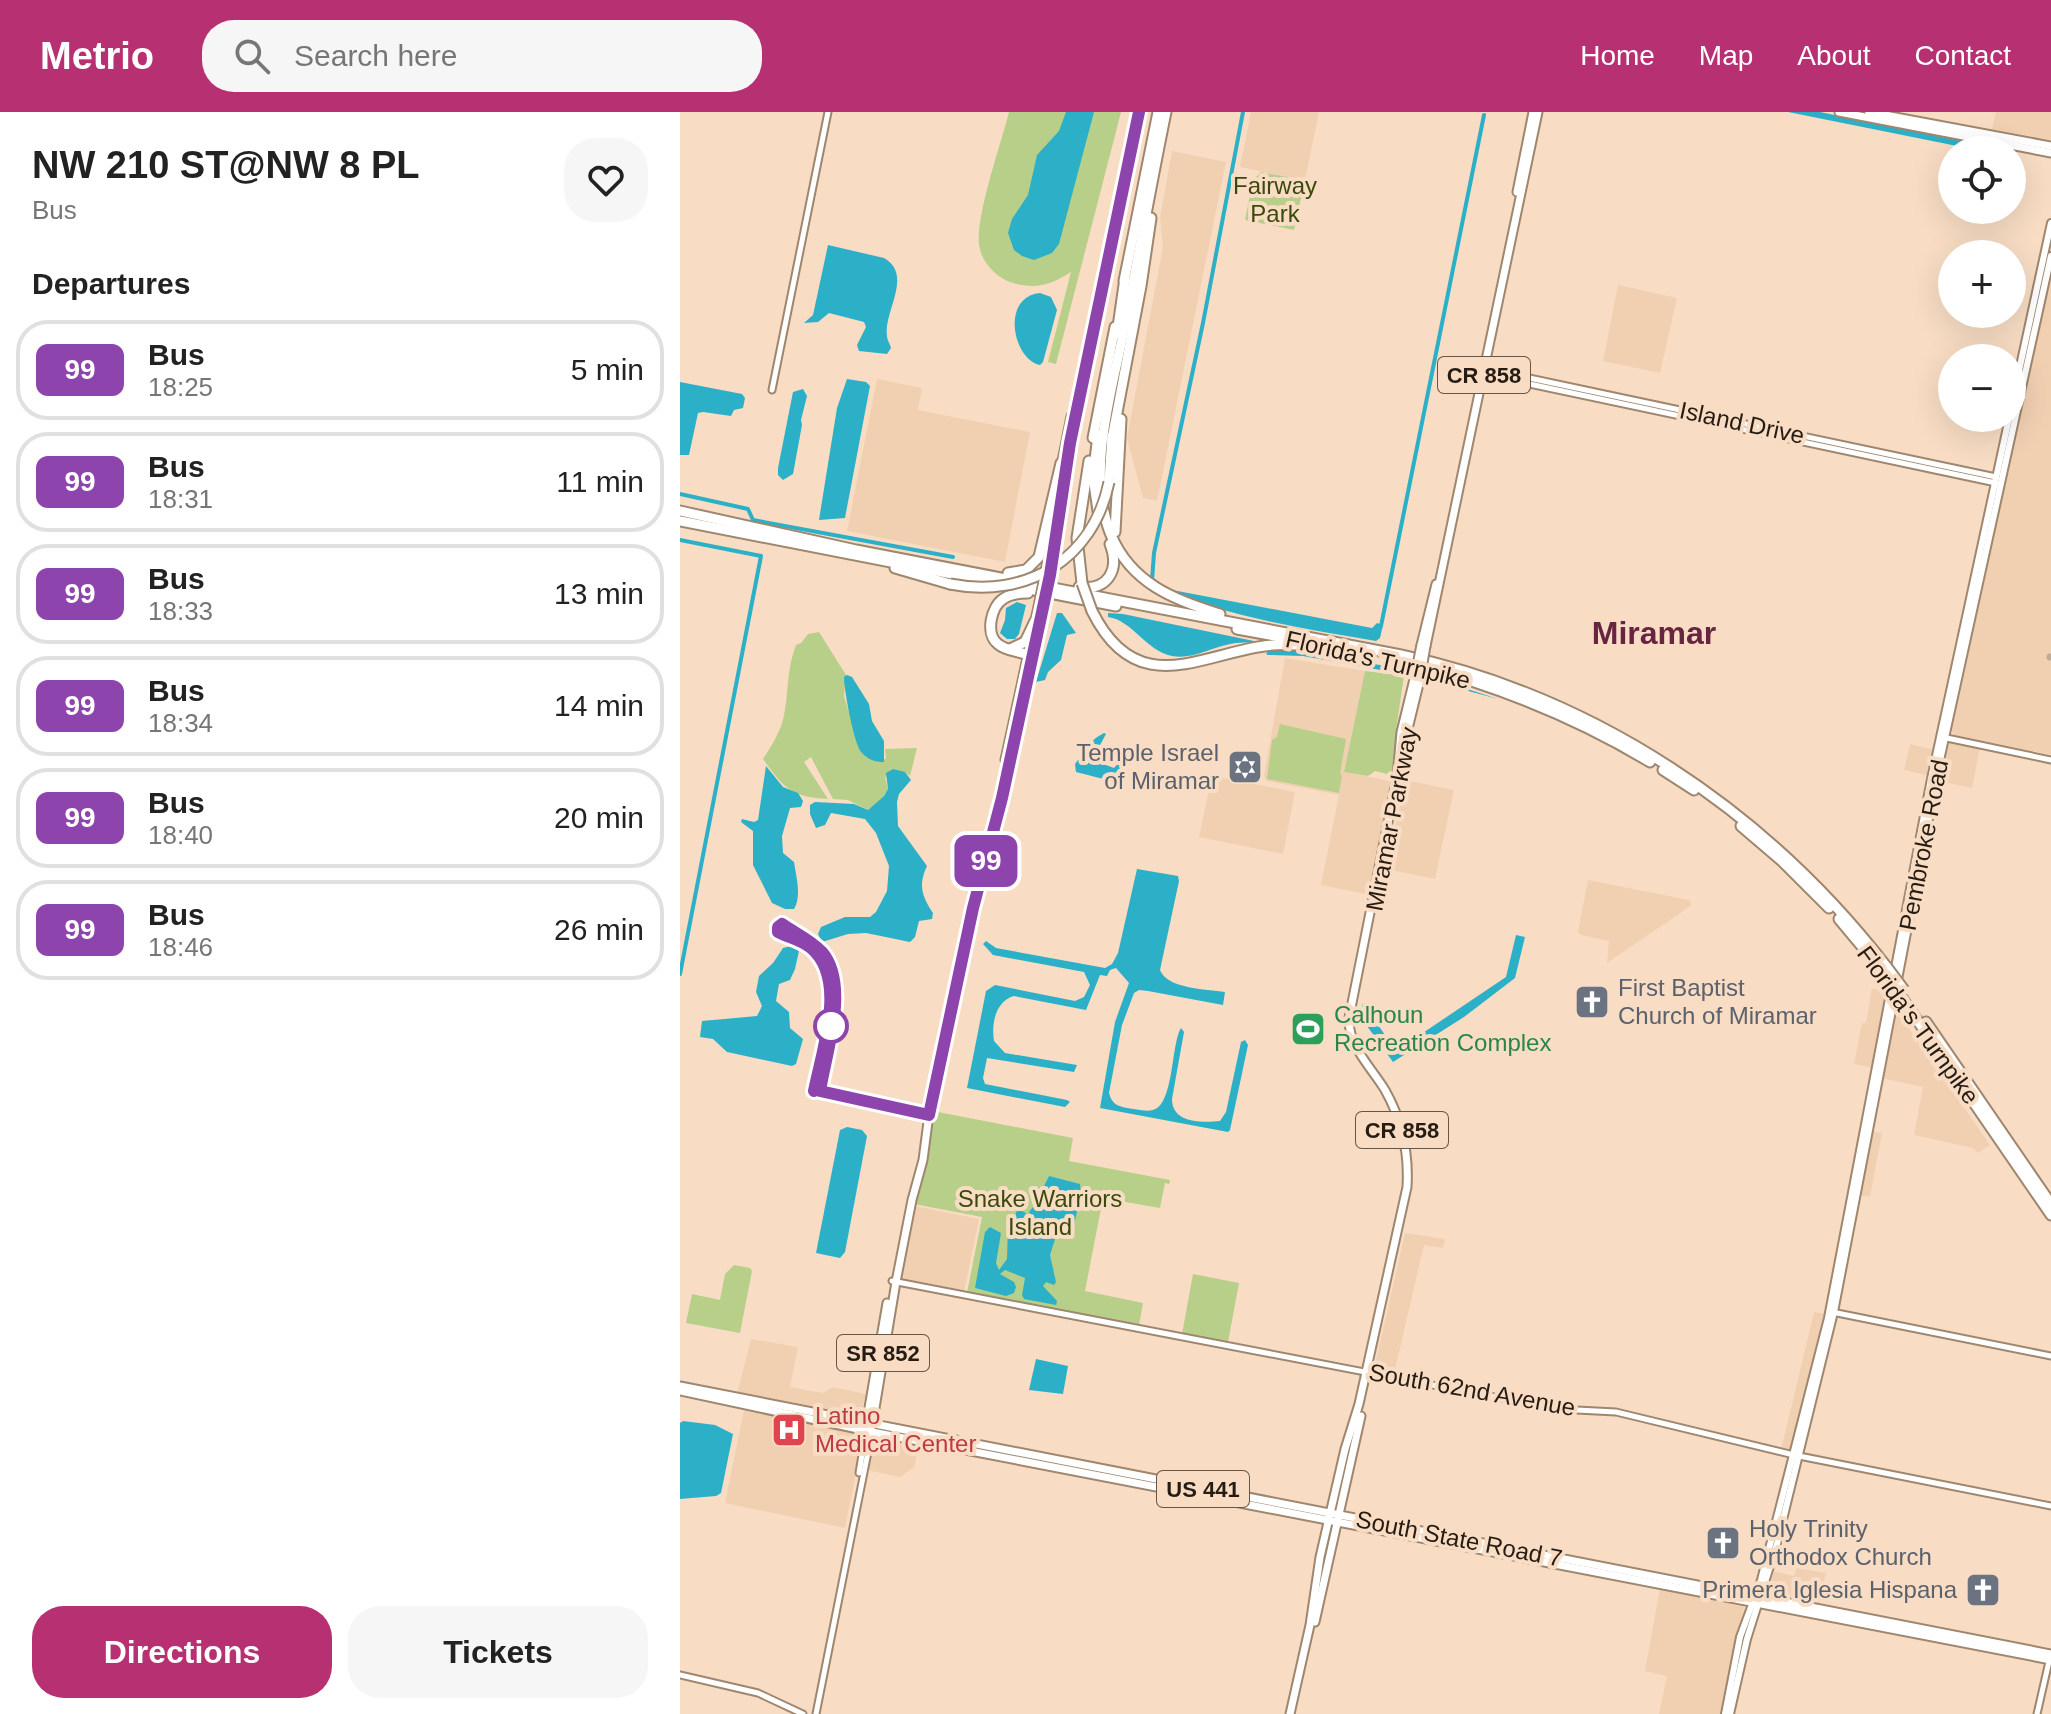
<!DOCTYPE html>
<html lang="en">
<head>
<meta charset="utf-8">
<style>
	body { margin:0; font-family:Helvetica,sans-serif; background:#f6f6f6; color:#222; height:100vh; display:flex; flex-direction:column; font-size:30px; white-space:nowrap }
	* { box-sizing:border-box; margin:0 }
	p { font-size:26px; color:#767676 }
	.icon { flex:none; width:44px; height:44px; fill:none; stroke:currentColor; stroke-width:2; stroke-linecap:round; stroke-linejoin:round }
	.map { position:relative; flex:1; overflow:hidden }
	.drawer { display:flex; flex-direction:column; background:#fff; width:680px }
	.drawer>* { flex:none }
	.badge { padding:0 16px; border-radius:12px; font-size:28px; line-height:52px }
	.fabs { position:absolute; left:1258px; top:24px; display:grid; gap:16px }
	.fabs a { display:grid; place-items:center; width:88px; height:88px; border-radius:50%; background:#fff; box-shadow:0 8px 32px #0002; font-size:40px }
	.map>.badge { position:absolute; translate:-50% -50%; box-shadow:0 0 0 4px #fff }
	h2 { padding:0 32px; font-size:30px; line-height:72px }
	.round { display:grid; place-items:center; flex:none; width:84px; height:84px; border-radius:32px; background:#f6f6f6 }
	.head { display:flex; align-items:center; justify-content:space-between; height:136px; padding:0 32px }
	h1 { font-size:38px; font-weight:800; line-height:60px }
	.action { display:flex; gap:16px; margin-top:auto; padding:16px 32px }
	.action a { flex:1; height:92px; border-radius:32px; background:#b73071; color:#fff; font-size:32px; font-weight:800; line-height:92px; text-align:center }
	.action a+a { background:#f6f6f6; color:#222 }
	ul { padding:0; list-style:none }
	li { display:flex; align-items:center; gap:24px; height:100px; margin:0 16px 12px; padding:0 16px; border:4px solid #e0e0e0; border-radius:32px }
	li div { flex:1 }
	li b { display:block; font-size:30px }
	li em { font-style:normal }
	li .badge { min-width:88px; font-weight:700; text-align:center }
	header { display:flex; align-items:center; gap:48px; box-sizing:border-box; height:112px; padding:0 40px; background:#b73071; color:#fff }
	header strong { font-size:38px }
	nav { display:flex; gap:44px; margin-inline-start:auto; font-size:28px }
	.search { width:560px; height:72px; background:#f6f6f6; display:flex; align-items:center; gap:20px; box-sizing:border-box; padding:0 28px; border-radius:32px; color:#767676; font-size:30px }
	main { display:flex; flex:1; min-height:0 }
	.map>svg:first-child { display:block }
	.built { fill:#f1d0b2 }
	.green { fill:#b8cf89 }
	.water { fill:#2bb0c8 }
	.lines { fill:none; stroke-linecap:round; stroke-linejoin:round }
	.canal { stroke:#2bb0c8; stroke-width:4 }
	.taxiway { stroke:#c0aa95; stroke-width:7 }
	.tertiary-casing { stroke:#9e866f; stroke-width:9 }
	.secondary-casing { stroke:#9e866f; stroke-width:10 }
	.primary-casing { stroke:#9e866f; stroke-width:11 }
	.motorway-casing { stroke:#9e866f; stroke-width:13 }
	.tertiary { stroke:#fff; stroke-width:5 }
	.secondary { stroke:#fff; stroke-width:6 }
	.primary { stroke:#fff; stroke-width:7 }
	.motorway { stroke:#fff; stroke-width:9 }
	.primary-bridge-casing { stroke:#9e866f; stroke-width:11; stroke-linecap:butt }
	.motorway-bridge-casing { stroke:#9e866f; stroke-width:13; stroke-linecap:butt }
	.primary-bridge { stroke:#fff; stroke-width:7 }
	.motorway-bridge { stroke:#fff; stroke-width:9 }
	.line-casing { stroke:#fff; stroke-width:18 }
	.line { stroke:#8e44ad; stroke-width:12 }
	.stop-dot { fill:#fff; stroke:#8e44ad; stroke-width:4 }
	.labels { text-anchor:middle; stroke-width:8; stroke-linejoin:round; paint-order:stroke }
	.shield { fill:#f8ddc4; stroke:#655648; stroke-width:2 }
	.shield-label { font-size:22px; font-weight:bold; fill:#261c13 }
	.park-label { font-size:24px; fill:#3a4a0c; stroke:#f8ddc4 }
	.street-label { font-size:24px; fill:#261c13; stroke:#f8ddc4 }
	.worship-label { font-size:24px; fill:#5b616d; stroke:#f8ddc4; text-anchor:end }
	.leisure-label { font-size:24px; fill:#27864d; stroke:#f8ddc4; text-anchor:start }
	.health-label { font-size:24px; fill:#be3a42; stroke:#f8ddc4; text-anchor:start }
	.district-label { font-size:32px; font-weight:bold; fill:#672542; stroke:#f8ddc4 }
</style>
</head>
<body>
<header>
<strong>Metrio</strong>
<div class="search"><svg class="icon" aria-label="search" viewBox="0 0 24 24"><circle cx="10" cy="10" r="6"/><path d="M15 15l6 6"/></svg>Search here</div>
<nav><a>Home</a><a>Map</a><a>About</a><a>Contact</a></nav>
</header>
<main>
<section class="drawer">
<div class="head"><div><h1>NW 210 ST@NW 8 PL</h1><p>Bus</p></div><a class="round"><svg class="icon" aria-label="heart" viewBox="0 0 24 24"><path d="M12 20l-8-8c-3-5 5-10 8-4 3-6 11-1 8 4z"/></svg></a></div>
<h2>Departures</h2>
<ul>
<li><span class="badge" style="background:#8e44ad;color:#fff">99</span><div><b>Bus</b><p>18:25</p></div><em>5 min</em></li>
<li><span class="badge" style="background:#8e44ad;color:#fff">99</span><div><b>Bus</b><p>18:31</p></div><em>11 min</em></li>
<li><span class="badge" style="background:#8e44ad;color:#fff">99</span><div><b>Bus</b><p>18:33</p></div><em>13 min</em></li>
<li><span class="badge" style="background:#8e44ad;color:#fff">99</span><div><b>Bus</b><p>18:34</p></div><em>14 min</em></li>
<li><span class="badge" style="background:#8e44ad;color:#fff">99</span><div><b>Bus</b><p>18:40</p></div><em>20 min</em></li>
<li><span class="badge" style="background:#8e44ad;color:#fff">99</span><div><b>Bus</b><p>18:46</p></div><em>26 min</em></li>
</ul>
<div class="action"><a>Directions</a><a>Tickets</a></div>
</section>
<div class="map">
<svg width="1371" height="1602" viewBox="0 0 1371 1602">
	<rect width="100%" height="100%" fill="#f8ddc4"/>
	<!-- built -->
	<g class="built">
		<polygon points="571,0 639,0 625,68 560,55"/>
		<polygon points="1316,0 1371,0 1371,28 1312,17"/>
		<polygon points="492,39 546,50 477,389 463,386 447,326 483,135 480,106"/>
		<polygon points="1371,165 1371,643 1274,623 1271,617"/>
		<polygon points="938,173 997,186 980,261 923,249"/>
		<polygon points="197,267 242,276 238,298 350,320 325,450 167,419"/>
		<polygon points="605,546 685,559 664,659 713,670 690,783 641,773 659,683 587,669 584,664"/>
		<polygon points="1268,629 1300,635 1292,676 1258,669 1250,664 1224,658 1230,632 1264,640"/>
		<polygon points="532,664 615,680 603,742 519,725"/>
		<polygon points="725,668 774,678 755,767 706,757"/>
		<polygon points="908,768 1009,788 1012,793 927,851 929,829 901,823 898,820"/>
		<polygon points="1192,876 1203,879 1218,890 1217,899 1310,1033 1298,1041 1293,1036 1234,1023 1243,975 1202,966 1203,958 1174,952 1182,911 1186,911"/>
		<polygon points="1191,1019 1202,1021 1190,1085 1179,1083"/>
		<polygon points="235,1094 299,1107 284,1180 220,1168"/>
		<polygon points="725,1121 765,1127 763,1136 744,1133 714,1262 694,1257"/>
		<polygon points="1134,1200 1146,1202 1113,1341 1101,1338"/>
		<polygon points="71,1227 118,1235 110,1275 143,1281 153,1275 186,1282 179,1307 57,1282"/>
		<polygon points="64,1298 239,1335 234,1355 220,1365 177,1356 165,1416 45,1391"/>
		<polygon points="1117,1456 1146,1461 1139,1491 1089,1481 1093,1459 1114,1464"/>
		<polygon points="980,1476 1064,1495 1041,1602 979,1602 987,1564 965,1559"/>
	</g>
	<!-- green -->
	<g class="green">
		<path d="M329 0H441L376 252 368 250 391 160C372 172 356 178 333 171 316 166 301 150 299 132 296 102 321 32 329 0Z"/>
		<polygon points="581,60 625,68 614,118 565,108 573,68"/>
		<path d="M139 520 166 563 164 584 181 640 187 646 206 647 205 637 237 636 230 664 225 660 205 665 208 677 204 684 188 698 168 688 153 687 131 645 124 650 148 687C111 685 105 677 83 647 91 635 99 622 103 608 109 583 106 558 116 533L121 531 128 522Z"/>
		<polygon points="685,559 724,564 716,618 714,658 711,663 695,659 688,664 664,660"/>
		<polygon points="600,612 666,627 660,661 662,664 659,681 587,667 592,628 597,625"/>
		<polygon points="253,999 393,1026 389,1049 490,1068 489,1072 485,1071 480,1096 423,1086 405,1179 463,1191 459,1213 287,1181 302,1105 234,1092 248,1044"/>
		<polygon points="54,1153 70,1156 72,1159 60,1221 6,1211 12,1182 40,1188 45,1162"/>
		<polygon points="513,1162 559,1171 548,1230 502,1222"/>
	</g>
	<!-- water -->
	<g class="water">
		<polygon points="414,0 379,132 372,141 354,148 342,144 334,138 328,121 332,107 348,83 357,43 379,19 386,0"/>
		<polygon points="1108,0 1140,0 1325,38 1297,38"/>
		<path d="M148 133 204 146C234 163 203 200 207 224 207 228 210 232 211 236L207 242 179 239 177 233 186 215 184 210 149 201 138 210 124 211 133 203Z"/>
		<path d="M360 181 371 185 377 198 363 250 360 253C333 248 320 185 360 181Z"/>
		<polygon points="167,267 186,270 190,274 165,406 139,408 157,296"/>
		<polygon points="0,270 62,282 65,286 63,296 54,298 51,304 23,300 18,301 9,343 0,343"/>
		<polygon points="123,277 127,284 121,308 122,313 113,362 103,368 98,363 98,356 113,280"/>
		<path d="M470 463 487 477 692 516 697 511 703 513 700 526 696 529C621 516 538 504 470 470Z"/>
		<polygon points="337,490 346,493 339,522 335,527 327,527 320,521 325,508 326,496"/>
		<polygon points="377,501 382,501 396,521 387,523 381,548 368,560 365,568 356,570"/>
		<path d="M428 501 443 502 574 529 572 531C541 527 518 549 492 544 466 539 452 508 428 505Z"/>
		<polygon points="589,538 619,538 732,559 818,587 751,569 745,563 733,560 728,563 623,544 588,543 586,542"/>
		<path d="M167 563 172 565 189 592 192 609 204 629V650C195 650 188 648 181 640 174 631 164 579 164 565Z"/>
		<path d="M424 621 426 622 419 635 418 650 434 656 449 639 448 653 439 671 396 660 395 652 398 648 407 644C408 631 413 627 424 621Z"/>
		<path d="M86 654 103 675 118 681 123 689 121 695 110 696 102 724 103 741 114 750C116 764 122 784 114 797H105L92 791 73 753V719L61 710 62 707 74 710 78 708Z"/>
		<path d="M213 657 225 660 231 668 219 682 217 690 218 714 247 754C238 773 242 784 253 801L252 807 239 809 235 825 230 830 186 821 168 822 142 830 138 822 141 815 165 805H190L196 800 207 779 209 754 196 721 185 707 151 701 145 713 136 716 130 702V693L135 690 174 692 188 698 204 684 208 677 206 661Z"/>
		<path d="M457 757 498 764 499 769 480 858C487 877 526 877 545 880L543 893 468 879 459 878 454 881 442 913 429 981C432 992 437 994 447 996 455 997 465 1000 473 998 494 993 491 932 501 916L504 920 492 987C492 1011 521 1011 540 1009L546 1000 561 930 565 928 568 933 550 1018 548 1020 420 996 435 910 449 871 436 856 430 858 427 864 420 863 406 898 334 884C316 889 311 911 314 929L325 941 397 953 394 960 307 946 303 966 305 972 387 988 390 990 385 995 287 976 306 879 315 873 395 889 404 885 410 873 404 860 313 843 303 832 306 829 316 836 425 856 432 852 438 841Z"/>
		<polygon points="836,823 845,825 835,866 784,905 713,950 679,903 683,891 716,939 826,865"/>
		<polygon points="111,834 119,839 115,857 110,868 99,872 96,889 109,900 110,916 123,927 116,952 112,954 47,940 33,927 20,925 22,909 77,904 82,894 76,880 79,864 93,851 103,836"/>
		<polygon points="167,1015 182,1018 187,1024 165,1140 160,1146 136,1141 160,1018"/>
		<path d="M369 1064 400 1072C401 1080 400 1084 398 1091 397 1097 397 1105 394 1110 381 1127 358 1112 349 1100L358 1089 355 1077 364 1074Z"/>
		<polygon points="340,1098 346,1101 342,1108 345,1112 352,1111 361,1117 377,1121 370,1143 376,1170 374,1173 366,1170 363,1174 377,1189 376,1193 344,1187 342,1183 345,1166 325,1158 320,1162 334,1170 336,1175 334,1181 326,1184 295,1176 305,1120 310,1115 321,1121 316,1151 319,1158 327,1147 328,1115 335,1111 336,1100"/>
		<polygon points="356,1247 388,1254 383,1282 349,1278"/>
		<polygon points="3,1309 35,1313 53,1322 41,1381 36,1384 0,1387 0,1311"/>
	</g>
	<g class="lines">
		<!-- canal -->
		<g class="canal">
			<polyline points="0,382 68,397 73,408 273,445"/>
			<polyline points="0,428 81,444 0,862"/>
			<polyline points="472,468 474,441 523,211 563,0"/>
			<polyline points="701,514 804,3"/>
		</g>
		<!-- taxiway -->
		<polyline class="taxiway" points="1370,545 1371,545"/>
		<!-- tertiary casing -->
		<g class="tertiary-casing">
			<g id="tertiary">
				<polyline points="802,256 1316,365"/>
				<polyline points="802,262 1316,371"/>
				<polyline points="92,278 148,0"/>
				<polyline points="1262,625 1371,648"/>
				<polyline points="212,1169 877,1297 936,1300 1114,1343 1371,1394"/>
				<polyline points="1152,1200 1371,1244"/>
				<polyline points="179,1361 186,1319"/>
				<polyline points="0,1563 78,1581 123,1602"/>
				<polyline points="136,1602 192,1320"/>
				<polyline points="1357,1602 1370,1545"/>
			</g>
		</g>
		<!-- secondary casing -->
		<g class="secondary-casing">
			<g id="secondary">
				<polyline points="1332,291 1371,111"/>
				<polyline points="1045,1602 1060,1525 1081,1468 1148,1206 1251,667 1329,306"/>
				<polyline points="1050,1602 1067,1527 1097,1432 1154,1200 1261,644 1371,144"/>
			</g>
		</g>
		<!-- primary casing -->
		<g class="primary-casing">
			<g id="primary">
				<polyline points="1159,0 1371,41"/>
				<polyline points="1189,0 1371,34"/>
				<polyline points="837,80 853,0"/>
				<polyline points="381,354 391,304"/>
				<polyline points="365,461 377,382"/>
				<polyline points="369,466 389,336 458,0"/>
				<polyline points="741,533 756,472"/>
				<polyline points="746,534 858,0"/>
				<polyline points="325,648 359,490"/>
				<polyline points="721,668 727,621 740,568"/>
				<polyline points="0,1274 1371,1542"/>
				<polyline points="0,1279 192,1320 1371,1548"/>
				<polyline points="186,1313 207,1191"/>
				<polyline points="192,1314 216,1170 232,1088 243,1048 251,987 293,796 322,686 364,491"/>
				<polyline points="635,1510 681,1304"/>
				<path d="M610 1602 630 1513 640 1445 665 1337 679 1292 727 1075C729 1041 722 1008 705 978 691 955 668 934 669 906L717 665 721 620 734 567"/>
			</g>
		</g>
		<!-- motorway casing -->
		<g class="motorway-casing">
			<g id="motorway">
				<path d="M486 0C472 68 460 135 447 203 435 269 404 358 431 423 451 471 494 488 540 502"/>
				<polyline points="444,169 478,0"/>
				<polyline points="437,222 445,166"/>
				<polyline points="413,326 435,215"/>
				<polyline points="432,327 461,174 471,106"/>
				<polyline points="429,370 432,324"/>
				<path d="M0 399 176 438 721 543C914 584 1086 699 1206 854"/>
				<polyline points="418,399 413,364 418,323"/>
				<polyline points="0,409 436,494"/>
				<polyline points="435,420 441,307"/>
				<polyline points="215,456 270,472"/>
				<polyline points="328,461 346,458 359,445 381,351"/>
				<polyline points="402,471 397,426 409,349"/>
				<path d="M399 475C428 479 440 458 430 432"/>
				<path d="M348 481C339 481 330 482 323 487 311 495 305 522 318 532 326 539 338 539 348 543L349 561"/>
				<path d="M412 499C463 602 538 526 615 533"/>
				<polyline points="557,517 664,537"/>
				<polyline points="330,537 345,530 355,509"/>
				<path d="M737 553C820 575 897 606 970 650"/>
				<polyline points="983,658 1014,678"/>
				<polyline points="1061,714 1102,749 1149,796"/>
				<polyline points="1159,807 1205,862"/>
				<polyline points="1222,886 1371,1103"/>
				<polyline points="1246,910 1371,1092"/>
			</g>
		</g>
		<!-- tertiary -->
		<use href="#tertiary" class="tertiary"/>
		<!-- secondary -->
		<use href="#secondary" class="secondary"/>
		<!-- primary -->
		<use href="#primary" class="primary"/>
		<!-- motorway -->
		<use href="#motorway" class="motorway"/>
		<!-- primary-bridge casing -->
		<g class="primary-bridge-casing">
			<g id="primary-bridge">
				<polyline points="359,490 364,465"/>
				<polyline points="364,491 369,466"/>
				<polyline points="734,567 741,533"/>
				<polyline points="740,568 746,534"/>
			</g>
		</g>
		<!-- motorway-bridge casing -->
		<g class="motorway-bridge-casing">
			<g id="motorway-bridge">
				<polyline points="402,471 412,499"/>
				<path d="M270 472C346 487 413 448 429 370"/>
				<polyline points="1206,854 1224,878"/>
				<polyline points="1205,862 1222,886"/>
			</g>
		</g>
		<!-- primary-bridge -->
		<use href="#primary-bridge" class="primary-bridge"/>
		<!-- motorway-bridge -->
		<use href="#motorway-bridge" class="motorway-bridge"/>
	</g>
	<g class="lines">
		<!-- line casing -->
		<g class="line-casing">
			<path id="line" d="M134 979C142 938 168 867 131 836 120 827 109 826 98 820V815L102 812C115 821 131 828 142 840 170 873 146 940 140 979L249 1003 293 796 322 686 370 463 390 331 459 0"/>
		</g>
		<!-- line -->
		<use href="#line" class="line"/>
	</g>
	<!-- icons -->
	<defs>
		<g id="synagogue-square" transform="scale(1.8)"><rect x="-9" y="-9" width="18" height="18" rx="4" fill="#6b7280" stroke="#f8ddc4"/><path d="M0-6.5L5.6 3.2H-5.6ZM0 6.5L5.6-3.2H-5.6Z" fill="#fff"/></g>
		<g id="church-square" transform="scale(1.8)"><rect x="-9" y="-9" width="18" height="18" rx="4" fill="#6b7280" stroke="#f8ddc4"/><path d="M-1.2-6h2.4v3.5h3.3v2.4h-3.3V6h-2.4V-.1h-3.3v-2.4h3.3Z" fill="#fff"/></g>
		<g id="stadium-square" transform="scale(1.8)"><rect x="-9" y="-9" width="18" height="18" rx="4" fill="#2e9e5b" stroke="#f8ddc4"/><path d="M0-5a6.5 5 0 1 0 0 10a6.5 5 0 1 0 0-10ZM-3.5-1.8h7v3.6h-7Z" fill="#fff"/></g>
		<g id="hospital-square" transform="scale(1.8)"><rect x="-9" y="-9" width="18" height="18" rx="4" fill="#e0444e" stroke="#f8ddc4"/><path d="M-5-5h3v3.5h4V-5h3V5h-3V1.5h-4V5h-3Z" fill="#fff"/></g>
	</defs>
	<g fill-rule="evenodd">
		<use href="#synagogue-square" x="565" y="655"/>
		<use href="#church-square" x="912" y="890"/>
		<use href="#stadium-square" x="628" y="917"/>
		<use href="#hospital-square" x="109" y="1318"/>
		<use href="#church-square" x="1043" y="1431"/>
		<use href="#church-square" x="1303" y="1478"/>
	</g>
	<!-- markers -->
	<circle class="stop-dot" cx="151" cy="914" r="16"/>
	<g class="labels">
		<!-- shield labels -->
		<g class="shield">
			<rect x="758" y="245" width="92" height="36" rx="6"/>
			<rect x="676" y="1000" width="92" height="36" rx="6"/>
			<rect x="157" y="1223" width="92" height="36" rx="6"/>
			<rect x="477" y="1359" width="92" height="36" rx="6"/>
		</g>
		<g class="shield-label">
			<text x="804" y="271">CR 858</text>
			<text x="722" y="1026">CR 858</text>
			<text x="203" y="1249">SR 852</text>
			<text x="523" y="1385">US 441</text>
		</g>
		<!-- park labels -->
		<g class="park-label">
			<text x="595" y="82">Fairway<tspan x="595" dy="28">Park</tspan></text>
			<text x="360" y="1095">Snake Warriors<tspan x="360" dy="28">Island</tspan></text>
		</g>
		<!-- street labels -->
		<g class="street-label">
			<text transform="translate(1062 311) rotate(12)" y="8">Island Drive</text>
			<text transform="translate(698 548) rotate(13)" y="8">Florida's Turnpike</text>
			<text transform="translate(712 707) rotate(-79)" y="8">Miramar Parkway</text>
			<text transform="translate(1244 733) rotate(-79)" y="8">Pembroke Road</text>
			<text transform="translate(1238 913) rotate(54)" y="8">Florida's Turnpike</text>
			<text transform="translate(792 1278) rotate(10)" y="8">South 62nd Avenue</text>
			<text transform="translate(779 1427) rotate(11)" y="8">South State Road 7</text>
		</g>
		<!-- worship labels -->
		<g class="worship-label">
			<text x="539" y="649">Temple Israel<tspan x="539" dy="28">of Miramar</tspan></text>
			<text x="938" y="884" text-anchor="start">First Baptist<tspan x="938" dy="28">Church of Miramar</tspan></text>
			<text x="1069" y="1425" text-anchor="start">Holy Trinity<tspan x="1069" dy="28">Orthodox Church</tspan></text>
			<text x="1277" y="1486">Primera Iglesia Hispana</text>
		</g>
		<!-- leisure labels -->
		<g class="leisure-label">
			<text x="654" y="911">Calhoun<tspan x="654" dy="28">Recreation Complex</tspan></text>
		</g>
		<!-- health labels -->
		<g class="health-label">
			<text x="135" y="1312">Latino<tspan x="135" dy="28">Medical Center</tspan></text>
		</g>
		<!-- district labels -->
		<g class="district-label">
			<text x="974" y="532">Miramar</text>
		</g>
	</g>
</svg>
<div class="fabs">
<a><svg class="icon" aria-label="locate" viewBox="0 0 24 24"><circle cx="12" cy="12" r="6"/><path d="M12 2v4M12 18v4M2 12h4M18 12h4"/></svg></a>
<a>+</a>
<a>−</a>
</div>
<b class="badge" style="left:306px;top:749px;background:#8e44ad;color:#fff">99</b>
</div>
</main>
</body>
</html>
